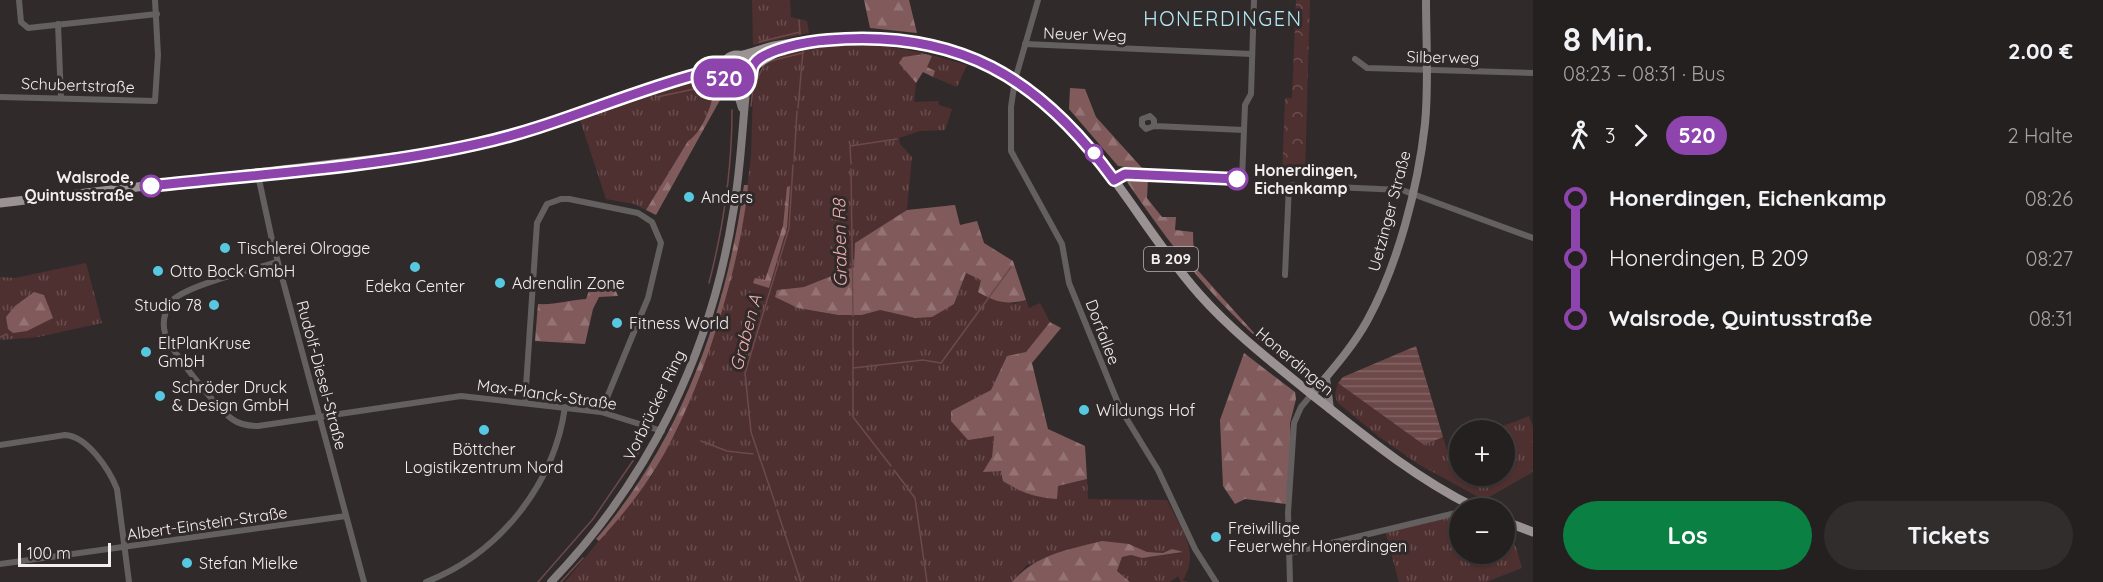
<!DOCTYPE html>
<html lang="de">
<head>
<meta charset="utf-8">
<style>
	body { margin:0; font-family:Quicksand,sans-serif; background:#312d2d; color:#f1f3f6; height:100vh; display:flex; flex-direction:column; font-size:22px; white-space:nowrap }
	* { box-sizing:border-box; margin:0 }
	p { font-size:20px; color:#a3a3a5 }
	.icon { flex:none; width:33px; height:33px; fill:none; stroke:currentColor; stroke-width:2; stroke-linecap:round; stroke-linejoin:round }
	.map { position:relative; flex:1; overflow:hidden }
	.sheet { display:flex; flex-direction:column; background:#252020; width:570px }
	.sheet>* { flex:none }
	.badge { padding:0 12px; border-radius:20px; font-size:21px; line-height:39px }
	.buttons { position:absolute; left:1449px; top:420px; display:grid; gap:12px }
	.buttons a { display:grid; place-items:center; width:66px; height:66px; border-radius:50%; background:#252020; box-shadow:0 2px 4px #0004,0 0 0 2px #423e3e; font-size:30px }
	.scale { position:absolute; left:18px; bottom:15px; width:93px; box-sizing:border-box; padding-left:6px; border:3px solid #f4efef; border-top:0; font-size:16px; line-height:21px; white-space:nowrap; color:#f4efef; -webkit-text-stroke:4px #312a2a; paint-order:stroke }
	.map>.badge { position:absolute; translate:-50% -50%; box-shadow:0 0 0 3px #fff }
	.legs { display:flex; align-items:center; gap:9px; height:66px; padding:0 30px; font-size:20px }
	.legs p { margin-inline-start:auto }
	.overview { display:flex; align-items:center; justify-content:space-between; height:102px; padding:0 30px }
	h1 { font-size:33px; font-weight:800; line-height:45px }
	.button { display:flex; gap:12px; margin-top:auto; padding:12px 30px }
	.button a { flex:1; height:69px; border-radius:36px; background:#0b8043; color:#fff; font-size:24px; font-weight:800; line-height:69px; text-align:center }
	.button a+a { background:#312d2d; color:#f1f3f6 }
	ul { padding:0 30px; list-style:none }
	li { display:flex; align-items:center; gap:21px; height:60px; font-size:22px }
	li i { display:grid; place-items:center; width:9px; height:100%; margin:0 8px; background:currentColor }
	li i::after { content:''; width:15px; height:15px; margin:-8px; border:4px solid; border-radius:50%; background:#252020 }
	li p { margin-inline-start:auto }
	li:first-child i { background:linear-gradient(#0000 50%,currentColor 0) }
	li:last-child i { background:linear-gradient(currentColor 50%,#0000 0) }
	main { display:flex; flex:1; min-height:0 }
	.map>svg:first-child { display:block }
	.grass { fill:url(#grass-tufts) }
	.forest { fill:url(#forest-firs) }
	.park { fill:url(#park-crowns) }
	.water { fill:url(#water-rules) }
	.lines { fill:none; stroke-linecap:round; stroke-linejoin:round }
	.stream { stroke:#6e494a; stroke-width:1.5 }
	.street { stroke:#646060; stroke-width:6 }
	.secondary { stroke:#837d7d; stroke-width:8 }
	.primary { stroke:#9b9393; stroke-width:9 }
	.line-1-casing { stroke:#fff; stroke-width:14 }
	.line-1 { stroke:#8e44ad; stroke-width:9 }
	.stop-1-dot { fill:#fff; stroke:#8e44ad; stroke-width:3 }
	.poi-dot { fill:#56c9e1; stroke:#312a2a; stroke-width:2 }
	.labels { text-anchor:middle; stroke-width:6; stroke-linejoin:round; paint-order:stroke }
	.shield { fill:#312a2a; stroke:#bab4b4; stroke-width:1.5 }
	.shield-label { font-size:15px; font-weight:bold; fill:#f4efef }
	.street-label { font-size:16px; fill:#f4efef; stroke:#312a2a }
	.stop-label { font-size:16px; font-weight:bold; fill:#f4efef; stroke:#312a2a; text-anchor:start }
	.poi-label { font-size:16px; fill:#f4efef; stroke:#312a2a; text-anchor:start }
	.water-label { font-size:18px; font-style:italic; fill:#f0acad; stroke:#312a2a }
	.quarter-label { font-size:20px; letter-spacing:1.5px; fill:#b3ecf9; stroke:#312a2a }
</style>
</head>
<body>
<main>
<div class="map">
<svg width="1533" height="582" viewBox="0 0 1533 582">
	<defs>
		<pattern id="grass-tufts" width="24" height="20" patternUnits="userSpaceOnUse" patternTransform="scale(1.5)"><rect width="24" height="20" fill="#4f3031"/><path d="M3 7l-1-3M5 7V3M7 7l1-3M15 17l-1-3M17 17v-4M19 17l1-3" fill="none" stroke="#694e4f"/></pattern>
		<pattern id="forest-firs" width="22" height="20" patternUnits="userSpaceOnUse" patternTransform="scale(1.5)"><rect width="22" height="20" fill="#815b5c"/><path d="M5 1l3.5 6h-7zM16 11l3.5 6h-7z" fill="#937374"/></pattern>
		<pattern id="park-crowns" width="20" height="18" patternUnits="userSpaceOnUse" patternTransform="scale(1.5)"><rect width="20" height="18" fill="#4f3031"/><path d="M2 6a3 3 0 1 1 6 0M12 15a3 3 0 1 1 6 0" fill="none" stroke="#694e4f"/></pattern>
		<pattern id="water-rules" width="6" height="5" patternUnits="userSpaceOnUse" patternTransform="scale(1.5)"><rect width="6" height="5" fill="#6e494a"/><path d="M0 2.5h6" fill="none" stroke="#836464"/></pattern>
	</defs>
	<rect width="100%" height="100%" fill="#312a2a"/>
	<!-- grass -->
	<g class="grass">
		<polygon points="752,0 790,0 791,17 807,21 809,33 753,45"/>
		<path d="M840 44C885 43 924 52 967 65L957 87 933 77 935 71 926 67 932 57 900 63 916 83 914 102 938 101 939 105 952 109 945 130 920 131 899 138 900 144 912 157 907 210 855 243V267L804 287 777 290 798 308 838 315H862L880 310 915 318 954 304 966 273 982 280 1013 304 1026 300 1029 308 1040 303 1050 322 1026 352 1007 356 991 390 951 411 994 436 992 457 1001 471 1058 486 1087 479 1088 499 1167 500C1180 528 1201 551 1183 580L1188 582H1181L1178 576 1170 582H1130L1117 571 1122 557 1131 555 1142 558 1181 553 1172 549 1163 553 1147 552 1129 544 1027 565 1012 582H565L651 477 678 428 730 277 742 227 751 156 753 89 765 65 769 61 797 50Z"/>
		<circle cx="737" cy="70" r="12"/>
		<path d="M713 79 716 82C713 101 704 131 688 141L646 210 634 204 606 199 580 120C623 105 668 82 713 79Z"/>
		<polygon points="86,263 102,323 38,337 0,340 0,277 15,278"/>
		<polygon points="1338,383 1424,445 1443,437 1447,450 1459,445 1460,476 1504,476 1504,430 1493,430 1529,416 1533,427 1533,472 1484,500 1418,464 1378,436 1337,402 1335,394"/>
		<polygon points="1459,515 1460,554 1504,554 1505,528 1511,531 1522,568 1486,582 1399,582 1385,531"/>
	</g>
	<!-- forest -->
	<g class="forest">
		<polygon points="864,0 909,0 917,33 870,28"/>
		<polygon points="925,54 932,56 927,67 935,71 933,77 923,72 916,83 899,63 903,57"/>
		<path d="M716 82 725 91 656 215 646 210 688 141C704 131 713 101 716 82Z"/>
		<polygon points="1070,88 1085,89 1096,117 1143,169 1118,166 1069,109"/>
		<path d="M1132 178 1148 179 1147 198 1162 217H1176L1175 230 1193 232 1194 266 1264 344C1207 294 1170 244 1127 182Z"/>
		<path d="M744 185H748C741 268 697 408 650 477 635 500 617 521 599 541L596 539C682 439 726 314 744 185Z"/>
		<polygon points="790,186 787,227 769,288 753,283 755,278 765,280 783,226 787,187"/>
		<path d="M955 205 960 225 977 221 984 243 1013 261 1026 300C1007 305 995 302 978 292L981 280 966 273 954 304 932 317 915 318 880 310 862 315H838L798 308 775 297 777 290 804 287 854 267 855 243 907 210Z"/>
		<path d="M593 280 613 284 618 296 599 297 593 309 585 344 535 341 538 304C555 305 569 300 586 299Z"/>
		<polygon points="34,292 44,295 53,318 27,331 13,333 8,329 6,317 15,306"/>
		<path d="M1050 322 1061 328 1032 363 1048 429 1085 446 1087 479 1058 486 1057 499C1035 497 1022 493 1003 481L1001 471 983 472 992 457 994 436 968 440 951 421V411L991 390 1007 356 1026 352Z"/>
		<polygon points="1244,353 1295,392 1296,399 1290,423 1292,469 1286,504 1245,499 1235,504 1223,486 1220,420"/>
		<path d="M1102 541 1129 544 1147 552 1163 553 1172 549 1183 552 1142 558 1131 555 1122 557 1117 571 1130 582H1012C1037 554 1067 550 1102 541Z"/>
	</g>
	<!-- park -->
	<polygon class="park" points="1296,0 1310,0 1305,175 1282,176 1285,98 1292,98"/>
	<!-- water -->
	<polygon class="water" points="1416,346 1443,437 1424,445 1338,383 1343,377"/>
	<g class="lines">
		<!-- stream -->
		<g class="stream">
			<polyline points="799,20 800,34"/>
			<polyline points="759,42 800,32"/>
			<polyline points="770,61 803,53"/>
			<polyline points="657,97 708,86"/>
			<polyline points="751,106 753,88 764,65"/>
			<polyline points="798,108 803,51"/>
			<polyline points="794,161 797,111"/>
			<polyline points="851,164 850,146 897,139"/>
			<polyline points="851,169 853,316"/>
			<path d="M709 283C724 225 732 168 732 110"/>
			<polyline points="853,321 853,417 891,466"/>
			<polyline points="0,337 7,334"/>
			<polyline points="853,368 923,360 941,363 1011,267"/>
			<polyline points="701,441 727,451 753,454"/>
			<polyline points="894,470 915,498 927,582"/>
			<polyline points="776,506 751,432 745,373 789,228 793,165"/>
			<polyline points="777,510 801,582"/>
			<polyline points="538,582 593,519 641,449"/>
			<polyline points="561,582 583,558"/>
		</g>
		<!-- street -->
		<g class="street">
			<polyline points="19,0 21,22 28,28 157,14"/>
			<polyline points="1038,0 1015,80 1011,107 1011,151 1062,244 1069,283 1120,408 1158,470 1195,549 1216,582"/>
			<polyline points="58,24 61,98"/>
			<polyline points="1025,44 1252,54"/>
			<polyline points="1355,59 1367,68 1533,73"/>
			<polyline points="0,97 155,101 158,55 155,0"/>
			<polyline points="1154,126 1154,120 1150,116 1142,119 1142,125 1146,129 1154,126 1244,130"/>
			<polyline points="258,175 272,240 364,582"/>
			<polyline points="1114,180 1125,174 1242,179 1245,105 1251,94 1254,0"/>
			<path d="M277 262C255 269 183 286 171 302 165 311 162 322 165 333 169 349 217 408 232 419 240 425 249 426 258 426L461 396 601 412 662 431"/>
			<polyline points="1285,275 1289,185 1402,190 1533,238"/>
			<polyline points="525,402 537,223 547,204 561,199 569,199 638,213 652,222 661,243 648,298 601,412"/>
			<path d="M0 445 65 435C87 436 109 469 117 489L129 582"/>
			<polyline points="1290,553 1460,512"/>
			<polyline points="0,564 346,516"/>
			<path d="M426 582C499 554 554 485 565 407"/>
			<polyline points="1290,582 1288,513 1294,423 1301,407 1312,394"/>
		</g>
		<!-- secondary -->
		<g class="secondary">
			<polyline points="735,85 742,108"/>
			<polyline points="1326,378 1330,409"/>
			<path d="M1312 394C1331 371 1352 348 1367 321 1398 265 1418 187 1425 124 1429 83 1426 41 1426 0"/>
			<path d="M551 582C649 480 711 352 733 213 741 170 742 126 747 82"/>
		</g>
		<!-- primary -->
		<g class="primary">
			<circle cx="737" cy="70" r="15"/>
			<path d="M743 55C753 53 763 48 774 46 894 23 1005 46 1086 144 1127 192 1158 248 1200 295 1233 332 1272 362 1310 393 1363 435 1415 478 1476 508"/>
			<polyline points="753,67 786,46"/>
			<polyline points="698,74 723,77"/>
			<polyline points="0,203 437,152 524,132 698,74 723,63"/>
			<polyline points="1504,521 1533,532"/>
		</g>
	</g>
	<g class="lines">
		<!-- line-1 casing -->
		<g class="line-1-casing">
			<path id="line-1" d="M151 186C259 174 370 168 477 144 552 128 623 94 698 74 705 75 718 74 724 77 734 84 739 90 750 79 752 75 751 70 753 66 760 49 812 41 828 40 958 29 1039 77 1114 180L1125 174 1237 179"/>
		</g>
		<!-- line-1 -->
		<use href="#line-1" class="line-1"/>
	</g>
	<!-- markers -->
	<g class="stop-1-dot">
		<circle cx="1094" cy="153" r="8"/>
		<circle cx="1237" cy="179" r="10"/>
		<circle cx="151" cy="186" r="10"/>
	</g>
	<g class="poi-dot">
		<circle cx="689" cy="197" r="6"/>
		<circle cx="225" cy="248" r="6"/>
		<circle cx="415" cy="267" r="6"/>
		<circle cx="158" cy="271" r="6"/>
		<circle cx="500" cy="283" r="6"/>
		<circle cx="214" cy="305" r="6"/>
		<circle cx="617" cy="323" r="6"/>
		<circle cx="146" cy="352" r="6"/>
		<circle cx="160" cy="396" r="6"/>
		<circle cx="1084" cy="410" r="6"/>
		<circle cx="484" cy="430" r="6"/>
		<circle cx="1216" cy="537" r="6"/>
		<circle cx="187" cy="563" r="6"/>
	</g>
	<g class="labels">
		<!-- shield labels -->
		<rect class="shield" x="1144" y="247" width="54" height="24" rx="4.5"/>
		<g class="shield-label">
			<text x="1171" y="264">B 209</text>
		</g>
		<!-- street labels -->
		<g class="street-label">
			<text transform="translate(1085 34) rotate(2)" y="6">Neuer Weg</text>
			<text transform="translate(1443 57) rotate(1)" y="6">Silberweg</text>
			<text transform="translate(78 85) rotate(2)" y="6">Schubertstraße</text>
			<text transform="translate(1389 211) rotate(-75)" y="6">Uetzinger Straße</text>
			<text transform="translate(1103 332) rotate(69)" y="6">Dorfallee</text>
			<text transform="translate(1295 361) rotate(40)" y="6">Honerdingen</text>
			<text transform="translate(322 375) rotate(75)" y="6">Rudolf-Diesel-Straße</text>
			<text transform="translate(547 394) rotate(8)" y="6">Max-Planck-Straße</text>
			<text transform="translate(654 405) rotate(-64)" y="6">Vorbrücker Ring</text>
			<text transform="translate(207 523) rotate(-8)" y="6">Albert-Einstein-Straße</text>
		</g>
		<!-- stop labels -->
		<g class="stop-label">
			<text x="1254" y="176">Honerdingen,<tspan x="1254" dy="18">Eichenkamp</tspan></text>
			<text x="134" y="183" text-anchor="end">Walsrode,<tspan x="134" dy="18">Quintusstraße</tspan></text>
		</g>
		<!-- poi labels -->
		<g class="poi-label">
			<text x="701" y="203">Anders</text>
			<text x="237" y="254">Tischlerei Olrogge</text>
			<text x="170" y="277">Otto Bock GmbH</text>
			<text x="512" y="289">Adrenalin Zone</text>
			<text x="415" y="292" text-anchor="middle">Edeka Center</text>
			<text x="202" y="311" text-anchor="end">Studio 78</text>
			<text x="629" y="329">Fitness World</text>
			<text x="158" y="349">EltPlanKruse<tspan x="158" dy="18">GmbH</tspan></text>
			<text x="172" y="393">Schröder Druck<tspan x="172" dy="18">&amp; Design GmbH</tspan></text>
			<text x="1096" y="416">Wildungs Hof</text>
			<text x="484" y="455" text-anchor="middle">Böttcher<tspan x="484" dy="18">Logistikzentrum Nord</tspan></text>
			<text x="1228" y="534">Freiwillige<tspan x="1228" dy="18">Feuerwehr Honerdingen</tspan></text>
			<text x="199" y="569">Stefan Mielke</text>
		</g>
		<!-- water labels -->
		<g class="water-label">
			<text transform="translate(840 243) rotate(-91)" y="6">Graben R8</text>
			<text transform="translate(746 333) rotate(-75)" y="6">Graben A</text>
		</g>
		<!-- quarter labels -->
		<g class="quarter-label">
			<text x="1223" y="26">HONERDINGEN</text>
		</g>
	</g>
</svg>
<div class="buttons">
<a>+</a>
<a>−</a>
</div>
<div class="scale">100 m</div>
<b class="badge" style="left:724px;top:78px;background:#8e44ad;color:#fff">520</b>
</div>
<section class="sheet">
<div class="overview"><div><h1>8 Min.</h1><p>08:23 – 08:31 · Bus</p></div><b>2.00 €</b></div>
<div class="legs"><svg class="icon" aria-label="walk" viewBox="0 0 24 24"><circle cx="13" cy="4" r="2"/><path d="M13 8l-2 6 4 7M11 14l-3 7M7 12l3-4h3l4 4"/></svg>3<svg class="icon" aria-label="forward" viewBox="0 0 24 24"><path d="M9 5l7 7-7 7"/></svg><b class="badge" style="background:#8e44ad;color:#fff">520</b><p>2 Halte</p></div>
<ul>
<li><i style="color:#8e44ad"></i><b>Honerdingen, Eichenkamp</b><p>08:26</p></li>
<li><i style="color:#8e44ad"></i><span>Honerdingen, B 209</span><p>08:27</p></li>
<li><i style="color:#8e44ad"></i><b>Walsrode, Quintusstraße</b><p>08:31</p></li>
</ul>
<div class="button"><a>Los</a><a>Tickets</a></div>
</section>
</main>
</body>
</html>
